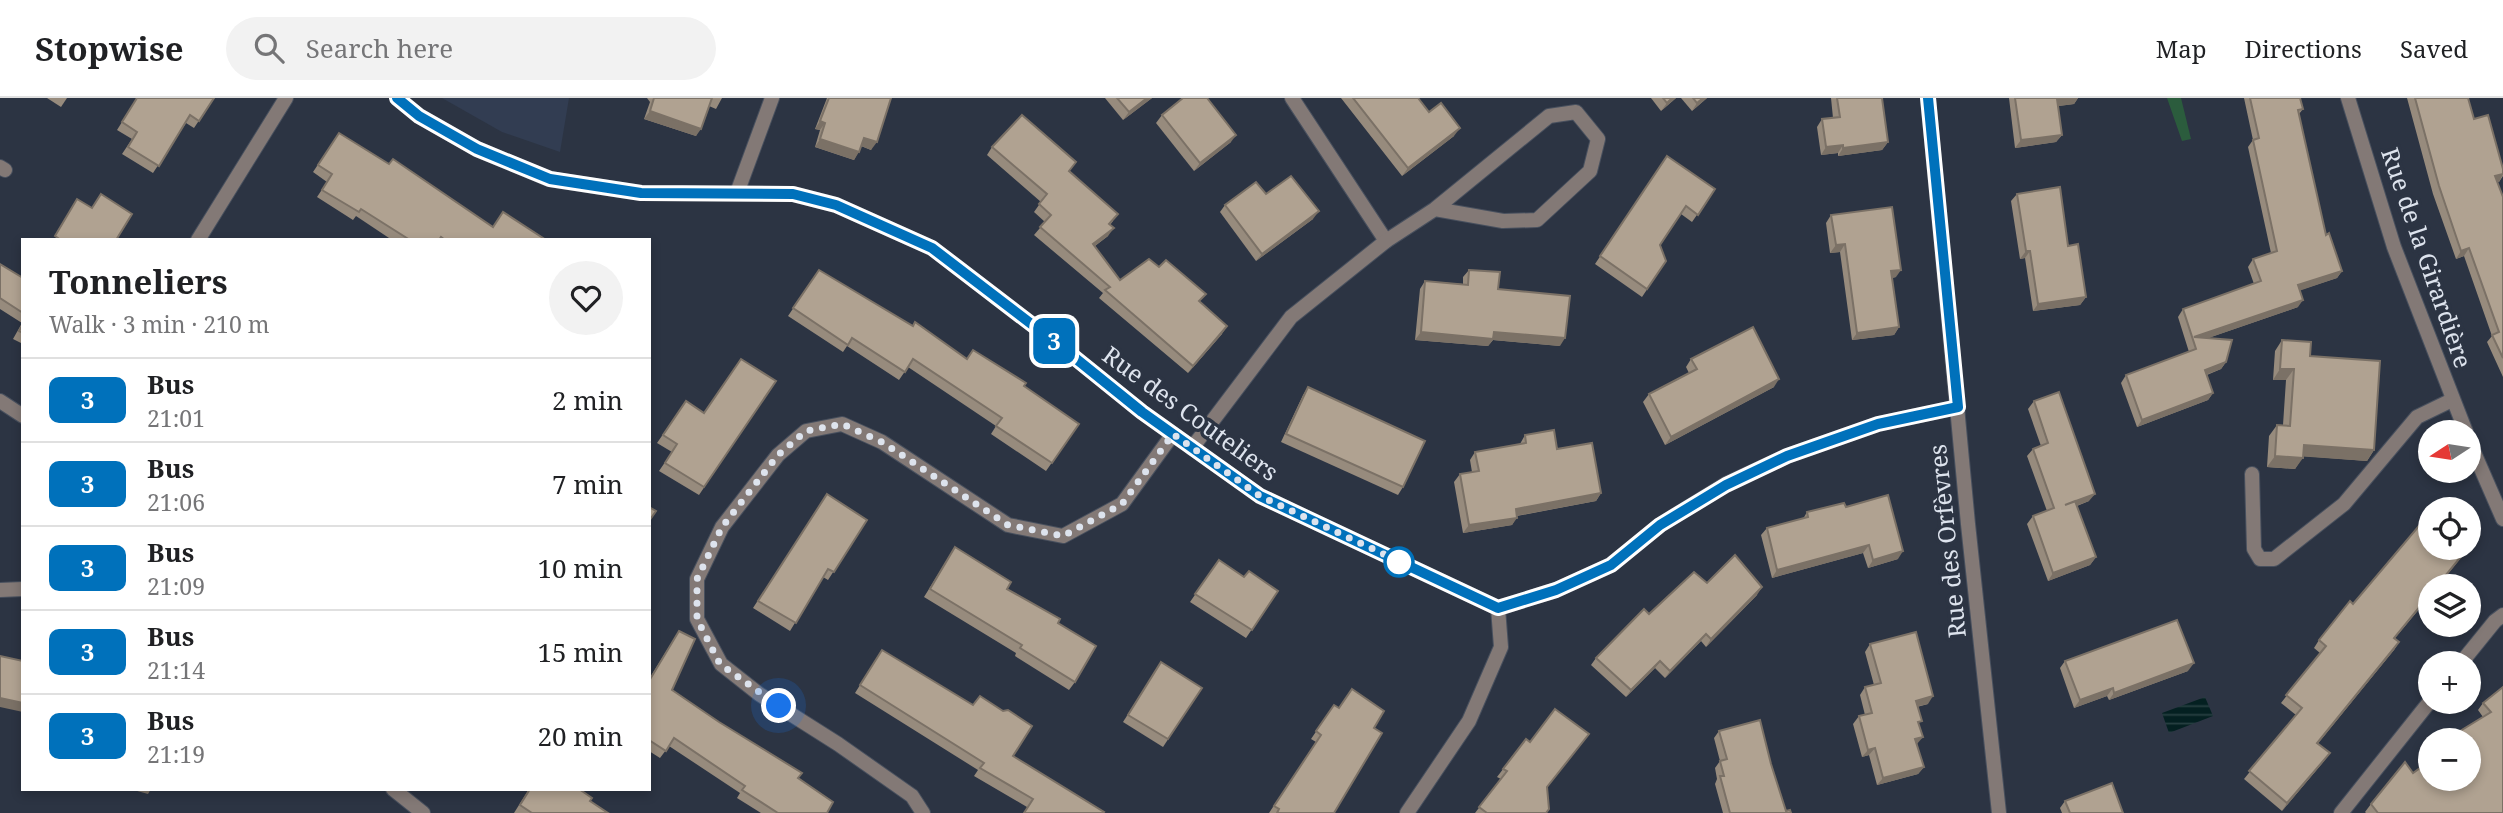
<!DOCTYPE html>
<html lang="en">
<head>
<meta charset="utf-8">
<style>
	body { margin:0; font-family:"Noto Serif",serif; background:#f2f2f2; color:#202124; height:100vh; display:flex; flex-direction:column; font-size:26px; white-space:nowrap }
	* { box-sizing:border-box; margin:0 }
	p { font-size:23px; color:#757577 }
	.icon { flex:none; width:38px; height:38px; fill:none; stroke:currentColor; stroke-width:2; stroke-linecap:round; stroke-linejoin:round }
	.map { position:relative; flex:1; overflow:hidden }
	.panel { position:absolute; left:21px; top:140px; width:630px; height:553px; display:flex; flex-direction:column; background:#fff; border-radius:0px; box-shadow:0 4px 10px #0003 }
	.panel>* { flex:none }
	.badge { padding:0 14px; border-radius:10px; font-size:24px; line-height:46px }
	.needle { width:46px; rotate:258deg }
	.tools { position:absolute; left:2418px; top:322px; display:grid; gap:14px }
	.tools a { display:grid; place-items:center; width:63px; height:63px; border-radius:50%; background:#fff; box-shadow:0 4px 10px #0003; font-size:35px }
	.you { position:absolute; width:35px; height:35px; margin:-18px; border:5px solid #fff; border-radius:50%; background:#1a73e8; box-shadow:0 0 0 10px #1a73e833 }
	.map>.badge { position:absolute; translate:-50% -50%; box-shadow:0 0 0 4px #fff }
	.round { display:grid; place-items:center; flex:none; width:74px; height:74px; border-radius:37px; background:#f2f2f2 }
	.head { display:flex; align-items:center; justify-content:space-between; height:119px; padding:0 28px }
	h1 { font-size:33px; font-weight:700; line-height:52px }
	ul { padding:0; list-style:none }
	li { display:flex; align-items:center; gap:21px; height:84px; padding:0 28px; border-top:2px solid #e0e0e0 }
	li div { flex:1 }
	li b { display:block; font-size:26px }
	li em { font-style:normal }
	li .badge { min-width:77px; font-weight:700; text-align:center }
	header { display:flex; align-items:center; gap:42px; box-sizing:border-box; height:98px; padding:0 35px; background:#fff; border-bottom:2px solid #e0e0e0 }
	header strong { font-size:33px }
	nav { display:flex; gap:38px; margin-inline-start:auto; font-size:24px }
	.search { width:490px; height:63px; background:#f2f2f2; display:flex; align-items:center; gap:18px; box-sizing:border-box; padding:0 24px; border-radius:38px; color:#757577; font-size:26px }
	.map>svg:first-child { display:block }
	.built { fill:#323d52 }
	.grass { fill:#2b5c3d }
	.water { fill:url(#water-rules) }
	.lines { fill:none; stroke-linecap:round; stroke-linejoin:round }
	.service-casing { stroke:#48505e; stroke-width:16 }
	.minor-casing { stroke:#48505e; stroke-width:16 }
	.tertiary-casing { stroke:#48505e; stroke-width:16 }
	.service { stroke:#837976; stroke-width:14 }
	.minor { stroke:#837976; stroke-width:14 }
	.tertiary { stroke:#837976; stroke-width:14 }
	.wall { fill:#978b7d }
	.shaded-wall { fill:#7b7166 }
	.building { fill:#b0a291; stroke:#7b7166; stroke-width:2 }
	.line-casing { stroke:#fff; stroke-width:16 }
	.line { stroke:#0071bb; stroke-width:10 }
	.walk { stroke:#dde3ed; stroke-width:7; stroke-dasharray:0 12.6 }
	.stop-dot { fill:#fff; stroke:#0071bb; stroke-width:3.5 }
	.labels { text-anchor:middle; stroke-width:7; stroke-linejoin:round; paint-order:stroke }
	.street-label { font-size:24px; fill:#dde3ed; stroke:#2c3443 }
</style>
</head>
<body>
<header>
<strong>Stopwise</strong>
<div class="search"><svg class="icon" aria-label="search" viewBox="0 0 24 24"><circle cx="10" cy="10" r="6"/><path d="M15 15l6 6"/></svg>Search here</div>
<nav><a>Map</a><a>Directions</a><a>Saved</a></nav>
</header>
<div class="map">
<svg width="2503" height="715" viewBox="0 0 2503 715">
	<defs>
		<pattern id="water-rules" width="6" height="5" patternUnits="userSpaceOnUse" patternTransform="scale(1.75)"><rect width="6" height="5" fill="#042021"/><path d="M0 2.5h6" fill="none" stroke="#284042"/></pattern>
	</defs>
	<rect width="100%" height="100%" fill="#2c3443"/>
	<!-- built -->
	<polygon class="built" points="442,0 569,0 560,54 502,34"/>
	<!-- grass -->
	<polygon class="grass" points="2167,0 2181,0 2191,41 2182,43"/>
	<!-- water -->
	<polygon class="water" points="2205,599 2213,618 2169,635 2162,615"/>
	<g class="lines">
		<!-- service casing -->
		<g class="service-casing">
			<polyline id="service" points="2252,376 2254,451 2260,461 2274,461 2344,406 2417,319 2452,302"/>
		</g>
		<!-- minor casing -->
		<g class="minor-casing">
			<g id="minor">
				<polyline points="397,0 419,18 477,51 549,81 641,95 793,96 836,107 932,150 1064,251 1142,314 1260,398 1498,510 1556,492 1611,467 1660,427 1726,386 1787,358 1878,326 1958,309"/>
				<polyline points="1292,0 1386,143"/>
				<polyline points="1928,0 1968,426 1999,715"/>
				<polyline points="0,69 5,72"/>
				<polyline points="737,95 772,0"/>
				<polyline points="198,142 286,0"/>
				<polyline points="0,303 23,318"/>
				<polyline points="1192,350 1291,219 1386,143 1435,111 1549,18 1576,14 1598,41 1590,73 1537,122 1503,123 1435,111"/>
				<polyline points="2461,565 2495,523 2503,517"/>
				<polyline points="923,715 912,698 838,646 759,596 721,566 697,521 697,481 722,429 778,357 806,333 842,326 882,344 1008,427 1063,438 1122,406 1173,336"/>
				<polyline points="1407,715 1469,623 1501,549 1498,510"/>
				<polyline points="2341,715 2431,602"/>
			</g>
		</g>
		<!-- tertiary casing -->
		<g class="tertiary-casing">
			<g id="tertiary">
				<polyline points="2348,0 2394,149 2466,334"/>
				<polyline points="2469,343 2503,421"/>
				<polyline points="0,492 23,491"/>
				<polyline points="393,691 423,715"/>
			</g>
		</g>
		<!-- service -->
		<use href="#service" class="service"/>
		<!-- minor -->
		<use href="#minor" class="minor"/>
		<!-- tertiary -->
		<use href="#tertiary" class="tertiary"/>
	</g>
	<!-- wall -->
	<g class="wall">
		<polygon points="47,0 67,0 61,9"/>
		<polygon points="137,0 214,0 194,30 186,25 153,75 122,56 132,41 117,32"/>
		<polygon points="647,0 722,0 716,11 709,8 696,38 644,21 650,4"/>
		<polygon points="827,0 891,0 871,52 861,48 854,62 815,49 820,32 815,31"/>
		<polygon points="1105,0 1152,0 1123,22"/>
		<polygon points="1341,0 1418,0 1429,14 1454,38 1402,78"/>
		<polygon points="1651,0 1676,0 1661,13"/>
		<polygon points="1681,0 1707,0 1692,13"/>
		<polygon points="1831,0 1882,0 1888,44 1882,52 1838,58 1838,55 1821,57 1817,29 1822,21 1833,20"/>
		<polygon points="2009,0 2078,0 2074,6 2058,8 2062,37 2056,44 2015,50"/>
		<polygon points="2244,0 2300,0 2303,11 2299,16 2326,137 2342,173 2337,180 2300,192 2298,209 2208,240 2226,264 2221,271 2207,277 2213,295 2208,302 2137,329 2121,285 2126,277 2189,254 2178,219 2183,211 2254,186 2248,169 2253,161 2271,155 2248,49 2253,42"/>
		<polygon points="2407,0 2468,0 2474,21 2503,71 2503,78 2499,84 2497,84 2503,99 2503,279 2487,244 2492,238 2464,158 2456,161 2433,96"/>
		<polygon points="1162,17 1231,44 1194,73 1156,25"/>
		<polygon points="339,35 389,66 493,129 546,142 392,142 356,118 353,122 317,99 327,84 313,74"/>
		<polygon points="992,49 1070,73 1113,123 1110,127 1108,138 1095,148 1120,182 1200,204 1222,236 1188,275 1099,200 1103,195 1034,137 1045,124 1034,114 1041,104 987,57"/>
		<polygon points="1667,58 1715,91 1692,124 1681,116 1660,147 1666,163 1642,199 1595,166"/>
		<polygon points="1266,96 1313,121 1256,163 1220,114 1225,107"/>
		<polygon points="2017,96 2068,148 2086,199 2080,207 2033,213 2025,160 2020,161 2011,103"/>
		<polygon points="1831,117 1896,179 1892,180 1899,229 1894,237 1852,242 1840,154 1830,155 1826,125"/>
		<polygon points="0,166 23,180 23,246 13,241 22,225 0,211"/>
		<polygon points="819,172 967,261 1024,288 1079,326 1046,373 991,336 996,328 908,269 899,282 847,248 843,254 788,218"/>
		<polygon points="1469,172 1498,191 1560,248 1493,242 1488,248 1415,242 1420,191 1425,183 1463,186 1463,179"/>
		<polygon points="2282,242 2310,258 2374,352 2367,363 2303,358 2295,371 2267,369 2269,338 2277,327 2283,327 2286,282 2273,282 2275,253"/>
		<polygon points="1691,261 1774,289 1665,347 1643,304 1649,296 1689,275 1686,269"/>
		<polygon points="776,283 699,397 659,373 672,354 657,345 686,303 704,315"/>
		<polygon points="1308,289 1403,389 1398,397 1281,344 1303,297"/>
		<polygon points="2034,303 2089,403 2077,408 2096,459 2090,467 2048,483 2027,426 2033,418 2047,413 2027,358 2033,351 2041,348 2028,311"/>
		<polygon points="1525,337 1557,351 1601,395 1596,403 1517,418 1512,427 1463,435 1454,384 1460,376 1472,374 1470,362 1475,354 1520,346"/>
		<polygon points="827,396 867,422 828,482 823,479 790,533 753,510"/>
		<polygon points="1846,409 1898,461 1868,470 1863,455 1772,480 1761,437 1767,430 1803,421 1807,414"/>
		<polygon points="955,449 1007,491 1058,525 1075,584 1069,592 1015,558 1016,555 924,499"/>
		<polygon points="2464,456 2438,488 2431,488 2431,497 2395,540 2399,544 2394,552 2318,645 2324,663 2282,713 2244,681 2296,617 2281,605 2320,555 2314,550 2319,542 2353,506"/>
		<polygon points="1219,462 1244,479 1278,493 1246,540 1190,504"/>
		<polygon points="1707,485 1757,497 1706,549 1701,543 1665,580 1655,570 1626,599 1591,567 1596,560 1649,516"/>
		<polygon points="679,533 672,592 798,680 827,715 761,715 737,700 740,695 669,648 660,660 649,653 649,581"/>
		<polygon points="1870,546 1928,606 1917,609 1919,627 1917,646 1924,669 1918,676 1877,687 1869,657 1862,659 1853,626 1859,618 1865,617 1860,597 1865,589 1874,587 1865,554"/>
		<polygon points="882,552 1013,658 1104,714 1027,709 974,678 978,672 855,595"/>
		<polygon points="2065,563 2188,573 2109,602 2107,598 2074,610 2060,570"/>
		<polygon points="1156,572 1202,590 1163,649 1123,624"/>
		<polygon points="2503,589 2503,715 2366,715 2365,714 2371,706 2413,675 2469,642 2450,642 2452,638 2483,619 2478,612 2483,605"/>
		<polygon points="1334,607 1374,630 1334,715 1269,715 1316,644 1311,641"/>
		<polygon points="1719,633 1771,666 1786,713 1791,715 1723,715 1715,686 1717,681 1715,670 1720,663 1714,640"/>
		<polygon points="1526,641 1547,690 1547,715 1475,715 1501,681 1497,679"/>
		<polygon points="529,691 590,703 608,715 514,715"/>
		<polygon points="2065,703 2123,715 2062,715 2060,710"/>
	</g>
	<!-- shaded-wall -->
	<g class="shaded-wall">
		<polygon points="1147,0 1152,0 1123,22 1129,14"/>
		<polygon points="1672,0 1676,0 1661,13 1667,5"/>
		<polygon points="1703,0 1707,0 1692,13 1697,5"/>
		<polygon points="2067,0 2078,0 2074,6 2052,9 2057,1"/>
		<polygon points="650,13 701,31 696,38 644,21"/>
		<polygon points="820,23 825,25 820,32 815,31"/>
		<polygon points="1460,30 1454,38 1402,78 1408,70"/>
		<polygon points="1236,37 1231,44 1194,73 1200,65"/>
		<polygon points="2062,37 2056,44 2015,50 2021,42"/>
		<polygon points="864,40 877,44 871,52 859,47"/>
		<polygon points="820,41 859,54 854,62 815,49"/>
		<polygon points="1888,44 1882,52 1838,58 1843,50"/>
		<polygon points="1843,47 1838,55 1821,57 1826,49"/>
		<polygon points="2503,76 2499,84 2490,86 2495,78"/>
		<polygon points="1319,113 1313,121 1256,163 1262,156"/>
		<polygon points="1114,130 1108,138 1088,153 1093,146"/>
		<polygon points="1845,146 1840,154 1830,155 1836,147"/>
		<polygon points="2469,150 2464,158 2456,161 2461,153"/>
		<polygon points="2026,153 2030,153 2025,160 2020,161"/>
		<polygon points="1901,172 1896,179 1886,181 1891,173"/>
		<polygon points="2342,173 2337,180 2293,195 2298,187"/>
		<polygon points="2086,199 2080,207 2033,213 2038,206"/>
		<polygon points="2303,202 2298,209 2194,245 2194,239"/>
		<polygon points="1227,228 1222,236 1188,275 1193,268"/>
		<polygon points="1899,229 1894,237 1852,242 1857,235"/>
		<polygon points="1421,234 1494,234 1565,240 1560,248 1493,242 1488,248 1415,242"/>
		<polygon points="2226,264 2221,271 2200,279 2205,272"/>
		<polygon points="2280,271 2294,271 2286,282 2273,282"/>
		<polygon points="1779,281 1774,289 1665,347 1671,339"/>
		<polygon points="2213,295 2208,302 2137,329 2142,322"/>
		<polygon points="2304,347 2374,352 2367,363 2296,358"/>
		<polygon points="2275,358 2303,360 2295,371 2267,369"/>
		<polygon points="1601,395 1596,403 1510,419 1516,411"/>
		<polygon points="2095,396 2089,403 2060,414 2065,407"/>
		<polygon points="1517,420 1512,427 1463,435 1469,427"/>
		<polygon points="1869,447 1863,455 1772,480 1777,472"/>
		<polygon points="1903,453 1898,461 1868,470 1873,462"/>
		<polygon points="2096,459 2090,467 2048,483 2053,475"/>
		<polygon points="1762,489 1757,497 1706,549 1711,541"/>
		<polygon points="1706,536 1701,543 1665,580 1670,573"/>
		<polygon points="2399,544 2394,552 2312,653 2317,645"/>
		<polygon points="1660,563 1655,570 1626,599 1631,592"/>
		<polygon points="2194,565 2188,573 2109,602 2114,595"/>
		<polygon points="2113,590 2107,598 2074,610 2080,602"/>
		<polygon points="1933,598 1928,606 1910,610 1916,603"/>
		<polygon points="0,600 23,605 23,614 0,609"/>
		<polygon points="1923,639 1917,646 1915,641"/>
		<polygon points="1875,650 1869,657 1862,659 1868,652"/>
		<polygon points="2330,655 2324,663 2282,713 2287,705"/>
		<polygon points="1924,669 1918,676 1877,687 1883,680"/>
		<polygon points="130,691 151,691 148,696"/>
	</g>
	<!-- building -->
	<g class="building">
		<polygon points="137,0 214,0 199,23 190,17 159,68 128,49 137,34 122,24"/>
		<polygon points="654,0 712,0 701,31 650,13"/>
		<polygon points="829,0 891,0 877,44 864,40 859,54 820,41 825,25 820,23"/>
		<polygon points="1117,0 1147,0 1129,14"/>
		<polygon points="1183,0 1207,0 1236,37 1200,65 1162,17"/>
		<polygon points="1353,0 1418,0 1429,14 1441,5 1460,30 1408,70"/>
		<polygon points="1663,0 1672,0 1667,5"/>
		<polygon points="1693,0 1703,0 1697,5"/>
		<polygon points="1837,0 1882,0 1888,44 1843,50 1843,47 1826,49 1822,21 1840,19"/>
		<polygon points="2015,0 2067,0 2057,1 2062,37 2021,42"/>
		<polygon points="2250,0 2300,0 2303,11 2298,12 2326,137 2329,135 2342,173 2298,187 2303,202 2194,239 2232,242 2226,264 2205,272 2213,295 2142,322 2126,277 2196,251 2183,211 2261,183 2253,161 2277,153 2253,42 2259,40"/>
		<polygon points="2415,0 2468,0 2474,21 2488,17 2503,71 2503,76 2495,78 2503,99 2503,260 2492,237 2499,234 2469,150 2461,153 2439,88"/>
		<polygon points="1022,17 1076,64 1069,73 1118,116 1109,126 1114,130 1093,146 1120,182 1149,161 1159,169 1166,162 1206,196 1199,203 1227,228 1193,268 1105,192 1110,189 1040,129 1051,117 1039,106 1047,96 992,49"/>
		<polygon points="339,35 389,66 393,61 493,129 503,114 546,142 445,142 441,139 439,142 410,142 361,111 359,114 322,92 332,76 318,67"/>
		<polygon points="1667,58 1715,91 1698,117 1686,108 1660,147 1666,163 1647,191 1600,158"/>
		<polygon points="1291,78 1319,113 1262,156 1225,107 1256,84 1266,96"/>
		<polygon points="2060,89 2068,148 2078,146 2086,199 2038,206 2030,153 2026,153 2017,96"/>
		<polygon points="101,96 132,116 116,142 57,142 58,140 55,138 77,101 92,110"/>
		<polygon points="1892,109 1901,172 1891,173 1899,229 1857,235 1845,146 1836,147 1831,117"/>
		<polygon points="0,166 23,180 23,215 0,200"/>
		<polygon points="819,172 913,228 915,224 967,261 973,252 1026,285 1024,288 1079,326 1052,365 996,328 1002,320 913,261 905,274 852,240 848,247 793,210"/>
		<polygon points="1469,172 1500,174 1498,191 1570,198 1565,240 1494,234 1493,241 1421,234 1425,183 1468,187"/>
		<polygon points="23,226 23,235 19,233"/>
		<polygon points="1753,229 1779,281 1671,339 1649,296 1697,271 1691,261"/>
		<polygon points="2282,242 2311,244 2310,258 2380,263 2374,352 2304,347 2303,360 2275,358 2277,327 2290,328 2294,271 2280,271"/>
		<polygon points="741,261 776,283 704,389 665,365 677,346 663,337 686,303 704,315"/>
		<polygon points="1308,289 1425,343 1403,389 1286,336"/>
		<polygon points="2059,294 2095,396 2065,407 2075,403 2096,459 2053,475 2033,418 2054,410 2033,351 2048,345 2034,303"/>
		<polygon points="1554,332 1557,351 1592,345 1601,395 1516,411 1517,420 1469,427 1460,376 1479,373 1475,354 1526,345 1525,337"/>
		<polygon points="827,396 867,422 834,474 828,471 796,525 758,503"/>
		<polygon points="1888,397 1903,453 1873,462 1869,447 1777,472 1767,430 1808,419 1807,414 1844,405 1846,409"/>
		<polygon points="649,409 656,413 649,423"/>
		<polygon points="2429,416 2431,418 2431,450 2468,450 2437,488 2431,488 2431,495 2394,540 2399,544 2317,645 2330,655 2287,705 2249,673 2302,610 2286,597 2326,548 2319,542 2350,503 2353,506"/>
		<polygon points="955,449 1011,484 1007,491 1060,521 1058,525 1096,548 1075,584 1020,550 1022,547 930,491"/>
		<polygon points="1735,457 1762,489 1711,541 1706,536 1670,573 1660,563 1631,592 1596,560 1644,511 1649,516 1694,474 1707,485"/>
		<polygon points="1219,462 1244,479 1249,473 1278,493 1252,532 1195,496"/>
		<polygon points="2177,522 2194,565 2114,595 2113,590 2080,602 2065,563"/>
		<polygon points="679,533 695,541 672,592 719,624 802,675 798,680 833,704 827,715 778,715 742,692 745,688 674,640 666,653 649,642 649,583"/>
		<polygon points="1916,534 1933,598 1916,603 1922,623 1918,624 1923,639 1915,641 1924,669 1883,680 1875,650 1868,652 1859,618 1872,615 1865,589 1881,585 1870,546"/>
		<polygon points="882,552 973,607 980,598 1003,613 1008,612 1032,628 1013,658 1104,714 1103,715 1024,715 1033,701 980,670 984,665 860,587"/>
		<polygon points="0,558 23,563 23,605 0,600"/>
		<polygon points="1161,564 1202,590 1168,641 1128,617"/>
		<polygon points="2503,589 2503,715 2378,715 2371,706 2405,664 2413,675 2431,662 2431,681 2469,681 2469,642 2455,642 2452,638 2491,614 2483,605"/>
		<polygon points="1352,591 1384,613 1374,630 1382,635 1334,715 1277,715 1279,711 1274,708 1321,637 1316,633 1334,607 1339,610"/>
		<polygon points="1555,611 1589,636 1547,689 1549,711 1546,715 1487,715 1479,709 1507,673 1503,671 1526,641 1530,644"/>
		<polygon points="1760,622 1771,666 1786,713 1790,712 1791,715 1730,715 1720,678 1724,678 1720,663 1727,661 1719,633"/>
		<polygon points="2112,685 2123,715 2070,715 2065,703"/>
		<polygon points="530,691 579,691 592,700 590,703 608,715 532,715 520,707"/>
	</g>
	<g class="lines">
		<!-- line casing -->
		<g class="line-casing">
			<polyline id="line" points="397,0 419,18 477,51 550,81 641,95 793,96 836,107 932,150 1064,251 1142,314 1260,398 1498,510 1556,492 1611,467 1660,427 1726,387 1787,358 1878,326 1958,309 1928,0"/>
		</g>
		<!-- line -->
		<use href="#line" class="line"/>
		<!-- walk -->
		<polyline class="walk" points="779,608 720,566 697,521 697,481 722,429 778,357 806,333 842,326 882,344 1008,427 1063,438 1122,406 1173,336 1260,398 1407,467 1399,464"/>
	</g>
	<!-- markers -->
	<circle class="stop-dot" cx="1399" cy="464" r="14"/>
	<g class="labels">
		<!-- street labels -->
		<g class="street-label">
			<text transform="translate(2426 160) rotate(71)" y="8">Rue de la Girardière</text>
			<text transform="translate(1190 316) rotate(36)" y="8">Rue des Couteliers</text>
			<text transform="translate(1948 443) rotate(-96)" y="8">Rue des Orfèvres</text>
		</g>
	</g>
</svg>
<div class="tools">
<a><svg class="needle" viewBox="-14 -14 28 28"><path d="M0-13l5 13h-10z" fill="#e53935"/><path d="M0 13l5-13h-10z" fill="#757577"/></svg></a>
<a><svg class="icon" aria-label="locate" viewBox="0 0 24 24"><circle cx="12" cy="12" r="6"/><path d="M12 2v4M12 18v4M2 12h4M18 12h4"/></svg></a>
<a><svg class="icon" aria-label="layers" viewBox="0 0 24 24"><path d="M12 4l9 5-9 5-9-5zM3 14l9 5 9-5"/></svg></a>
<a>+</a>
<a>−</a>
</div>
<div class="you" style="left:779px;top:608px"></div>
<b class="badge" style="left:1054px;top:243px;background:#0071bb;color:#fff">3</b>
<section class="panel">
<div class="head"><div><h1>Tonneliers</h1><p>Walk · 3 min · 210 m</p></div><a class="round"><svg class="icon" aria-label="heart" viewBox="0 0 24 24"><path d="M12 20l-8-8c-3-5 5-10 8-4 3-6 11-1 8 4z"/></svg></a></div>
<ul>
<li><span class="badge" style="background:#0071bb;color:#fff">3</span><div><b>Bus</b><p>21:01</p></div><em>2 min</em></li>
<li><span class="badge" style="background:#0071bb;color:#fff">3</span><div><b>Bus</b><p>21:06</p></div><em>7 min</em></li>
<li><span class="badge" style="background:#0071bb;color:#fff">3</span><div><b>Bus</b><p>21:09</p></div><em>10 min</em></li>
<li><span class="badge" style="background:#0071bb;color:#fff">3</span><div><b>Bus</b><p>21:14</p></div><em>15 min</em></li>
<li><span class="badge" style="background:#0071bb;color:#fff">3</span><div><b>Bus</b><p>21:19</p></div><em>20 min</em></li>
</ul>
</section>
</div>
</body>
</html>
